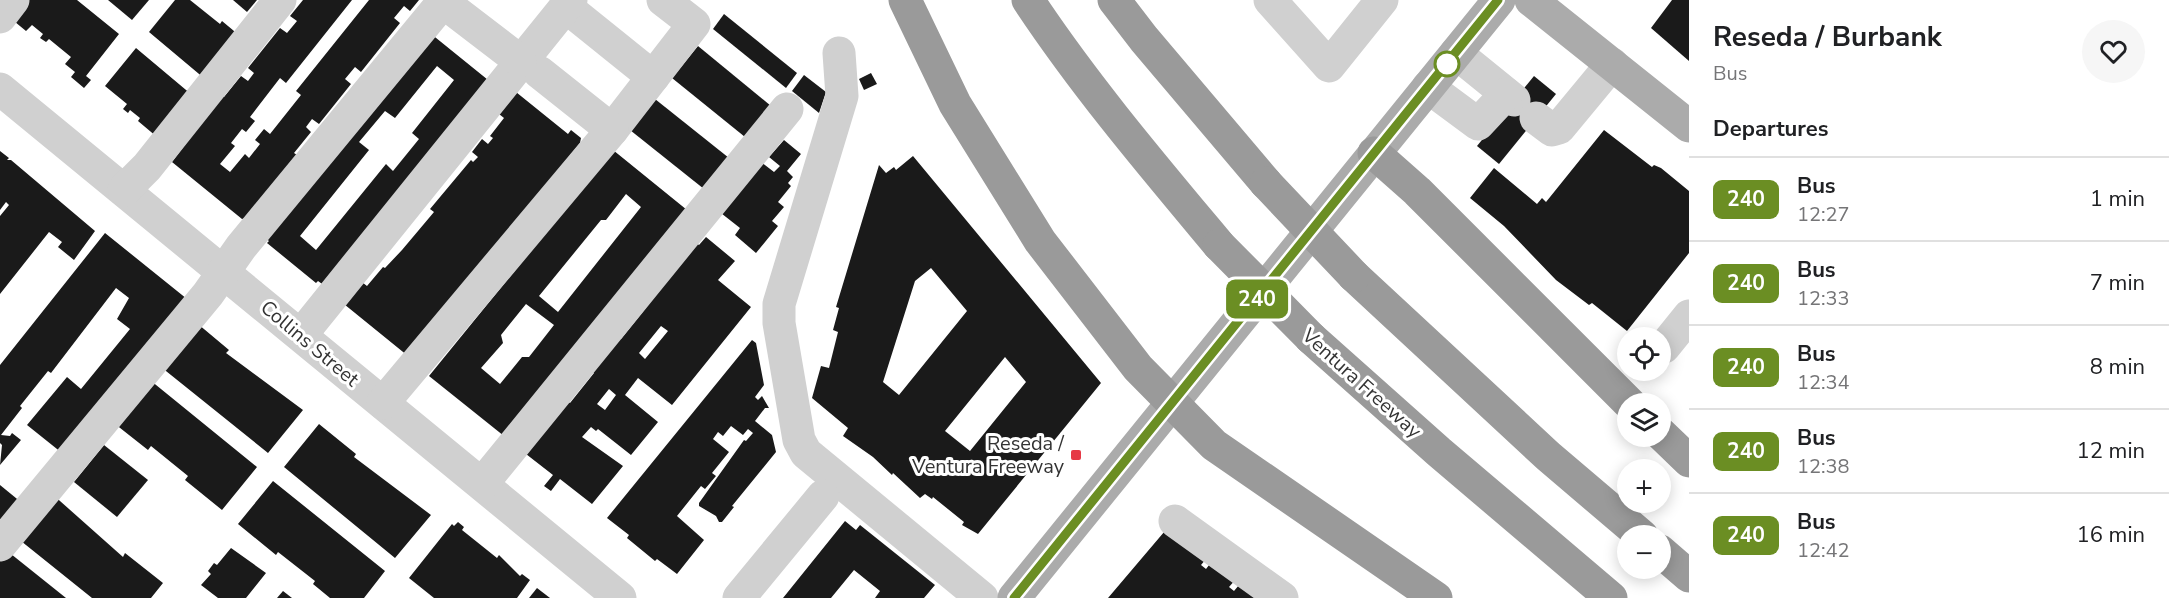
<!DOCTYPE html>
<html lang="en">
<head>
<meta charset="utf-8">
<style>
	body { margin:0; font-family:"Nunito Sans",sans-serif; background:#f6f6f6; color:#202124; height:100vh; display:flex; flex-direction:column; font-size:22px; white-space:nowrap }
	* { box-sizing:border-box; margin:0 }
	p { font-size:20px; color:#757577 }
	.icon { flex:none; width:33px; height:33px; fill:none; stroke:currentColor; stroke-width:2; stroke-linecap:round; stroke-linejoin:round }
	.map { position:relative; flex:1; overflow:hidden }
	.sheet { display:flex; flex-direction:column; background:#fff; width:480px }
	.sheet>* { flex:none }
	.badge { padding:0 12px; border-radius:9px; font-size:21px; line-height:39px }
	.controls { position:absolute; left:1617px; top:327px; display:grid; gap:12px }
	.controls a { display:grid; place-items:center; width:54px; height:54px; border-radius:50%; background:#fff; box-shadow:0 3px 15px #0003; font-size:30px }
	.map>.badge { position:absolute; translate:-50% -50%; box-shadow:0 0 0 3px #fff }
	h2 { padding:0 24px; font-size:22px; line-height:54px }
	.round { display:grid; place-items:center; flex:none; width:63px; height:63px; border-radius:32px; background:#f6f6f6 }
	.overview { display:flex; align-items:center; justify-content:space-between; height:102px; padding:0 24px }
	h1 { font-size:28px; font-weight:700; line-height:45px }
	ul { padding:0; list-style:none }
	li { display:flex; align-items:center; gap:18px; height:84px; padding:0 24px; border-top:2px solid #e0e0e0 }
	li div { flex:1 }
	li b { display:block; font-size:22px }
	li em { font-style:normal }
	li .badge { min-width:66px; font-weight:700; text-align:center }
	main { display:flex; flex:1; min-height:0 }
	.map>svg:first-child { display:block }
	.building { fill:#1a1a1a; fill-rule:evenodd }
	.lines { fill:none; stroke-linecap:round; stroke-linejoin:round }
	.minor { stroke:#d0d0d0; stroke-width:33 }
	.major { stroke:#ababab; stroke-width:33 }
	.highway { stroke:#9a9a9a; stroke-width:33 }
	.highway-bridge { stroke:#9a9a9a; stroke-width:33 }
	.line-casing { stroke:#fff; stroke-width:14 }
	.line { stroke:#6b8e23; stroke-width:9 }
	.stop-dot { fill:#fff; stroke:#6b8e23; stroke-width:3 }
	.poi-dot { fill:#e63946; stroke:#fff; stroke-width:2 }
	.labels { text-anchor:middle; stroke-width:6; stroke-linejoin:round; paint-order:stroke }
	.street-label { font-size:20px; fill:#333; stroke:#fff }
	.poi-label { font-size:20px; fill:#333; stroke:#fff; text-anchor:end }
</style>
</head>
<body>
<main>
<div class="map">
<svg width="1689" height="598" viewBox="0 0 1689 598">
	<rect width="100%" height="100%" fill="#fff"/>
	<!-- building -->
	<g class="building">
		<polygon points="23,0 77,0 119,34 86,76 91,80 84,88 71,77 75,72 65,64 71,57 49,39 46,42 40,38 43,34 32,25 26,31 9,17"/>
		<polygon points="108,0 149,0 132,20"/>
		<polygon points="175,0 190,0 220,24 222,21 240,36 205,79 149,32"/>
		<polygon points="233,0 257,0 247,12"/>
		<polygon points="303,0 352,0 286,83 280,78 250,117 255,121 246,132 242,129 231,143 235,146 220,164 230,172 245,154 249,158 260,144 255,140 264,129 270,134 301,95 296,91 369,0 419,0 410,11 404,6 394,18 400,23 361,72 355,67 345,79 351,84 319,124 312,119 306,127 311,132 294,153 297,155 246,218 242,219 172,162 222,95 224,97 241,76 248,81 254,73 248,68 280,28 287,33 297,21 290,16"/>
		<polygon points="1672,0 1689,0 1689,61 1651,28"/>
		<polygon points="724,14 797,73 786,88 713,29"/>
		<path d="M425 29 493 84 329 289 318 281 316 283 267 243 269 241 258 232ZM437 66 454 80 412 133 419 139 393 171 386 164 316 250 300 236 369 150 359 142 385 111 395 118Z"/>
		<polygon points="698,46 771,106 745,137 672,78"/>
		<polygon points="136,48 192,95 157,137 138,121 140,118 130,110 128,113 123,109 127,104 105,86"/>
		<polygon points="871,73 877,84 864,90 859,79"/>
		<polygon points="804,75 826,92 819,113 792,91"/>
		<polygon points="1534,76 1556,94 1499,164 1477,146"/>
		<polygon points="511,88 568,134 571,130 581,138 580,143 408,356 339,300 358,279 367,286 383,267 385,268 402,250 434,212 430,209 471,160 473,162 478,157 472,152 482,139 488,144 493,138 490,136 504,118 494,110"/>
		<polygon points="655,99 729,158 704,189 630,130"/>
		<polygon points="1604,130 1652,167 1654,165 1661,168 1689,191 1689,253 1627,331 1592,303 1589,305 1556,280 1504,226 1470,198 1494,168 1537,204 1542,198 1546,202"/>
		<polygon points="784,140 801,154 787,171 793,177 788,183 791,186 778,202 784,207 772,221 778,226 756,253 735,235 740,228 712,206 753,156 774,172 780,166 769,157"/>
		<path d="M613 150 687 210 504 436 429 376ZM626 194 641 207 558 312 539 296 601 220H606ZM526 304 554 325 529 357H522L500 384 481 368 503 343 501 335Z"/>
		<polygon points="0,151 9,158 7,160 11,160 95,231 74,260 58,247 62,242 49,232 0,294 0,216 9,205 6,202 0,210"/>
		<path d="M913 156 1101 383 978 534 962 525 964 522 933 497 932 499 925 494 920 498 893 473 892 475 873 457 843 436 848 428 812 398 821 366 829 368 838 332 833 330 839 308 836 307 879 165 886 173 894 167 896 170ZM931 268 967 311 899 395 883 382 915 281ZM1005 357 1026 382 970 451 945 431Z"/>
		<polygon points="105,233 187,299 62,453 27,425 67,377 81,389 130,329 117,319 129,298 116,288 51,373 48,371 20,406 22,408 1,435 10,436 12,433 21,440 0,465 2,445 0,443 0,365"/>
		<path d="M706 237 735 261 718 280 751 307 672 405 638 378 625 395 658 422 631 455 598 429 596 431 591 427 582 437 623 466 592 504 560 479 551 491 544 486 553 475 517 447 562 397 570 403 594 373 587 367 614 333 621 339 645 309 690 238 699 245ZM661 326 668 331 645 359 639 353ZM609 389 616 395 605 410 597 404Z"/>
		<polygon points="192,319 229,350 226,353 303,410 268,453 156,363"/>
		<polygon points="752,340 756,343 764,385 755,397 758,400 762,396 769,408 765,408 755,421 772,435 776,452 732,506 734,507 722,522 719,522 716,516 699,506 699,503 744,440 746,441 753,433 748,429 743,435 731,426 723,436 718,432 713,439 729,452 712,473 716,476 705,489 701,486 677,516 704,540 677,574 657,559 655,561 627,538 629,535 607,518"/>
		<polygon points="145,376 257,467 222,510 185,480 188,476 151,446 148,450 110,420"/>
		<polygon points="319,424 356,454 354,457 431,515 395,558 284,467"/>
		<polygon points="104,445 148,480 117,517 74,482"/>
		<polygon points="273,481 385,571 364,598 330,598 313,584 315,581 278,552 276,555 238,524"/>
		<polygon points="0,485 22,503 0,530"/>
		<polygon points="51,493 123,557 125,553 163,583 151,598 92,598 16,537"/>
		<polygon points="845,521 856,530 860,525 935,585 924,598 875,598 880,591 854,570 831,598 783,598"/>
		<polygon points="458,522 464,527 462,530 497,558 499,555 520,576 522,574 530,580 517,598 434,598 409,578 452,524 454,526"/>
		<polygon points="1170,525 1211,553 1201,565 1206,569 1216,556 1236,579 1229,587 1234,591 1244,579 1263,598 1108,598"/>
		<polygon points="231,548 266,573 246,598 218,598 201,585 211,574 208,571 214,563 217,565"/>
		<polygon points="6,550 66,598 0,598 0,557"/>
		<polygon points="537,588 550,598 529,598"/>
		<polygon points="283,591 292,598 277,598"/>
	</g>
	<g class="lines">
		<!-- minor -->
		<g class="minor">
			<polyline points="1270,0 1329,66 1382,0"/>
			<polyline points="576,15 653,77"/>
			<polyline points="0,17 13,0"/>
			<polyline points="839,53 842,96 779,304 779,323 799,440 806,453 982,598"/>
			<polyline points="1456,53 1514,100"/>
			<polyline points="1428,87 1478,124 1506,94"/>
			<polyline points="0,89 620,598"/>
			<polyline points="1536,118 1552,130 1559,128 1612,64"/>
			<polyline points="612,130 694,24 663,0"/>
			<polyline points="124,190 147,167 280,0"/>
			<polyline points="301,335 571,0"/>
			<polyline points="1664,347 1689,316"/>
			<polyline points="383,403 612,130 539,72"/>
			<polyline points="482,484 787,109"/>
			<polyline points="1175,521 1282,598"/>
			<polyline points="0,545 208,294 241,247 443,2 520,61"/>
			<polyline points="739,598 823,496"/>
		</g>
		<!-- major -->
		<g class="major">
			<polyline points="1531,0 1689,126"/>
			<polyline points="1014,598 1499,0"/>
		</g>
		<!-- highway -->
		<g class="highway">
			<polyline points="905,0 955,104 1040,241 1138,368 1214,445 1436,598"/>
			<path d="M1028 0C1085 86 1153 166 1219 245"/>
			<polyline points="1114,0 1144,39 1266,183"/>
			<polyline points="1374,153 1417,191 1630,404"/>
			<polyline points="1354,276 1548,456 1642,536"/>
			<polyline points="1311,338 1439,452 1611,598"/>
			<polyline points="1660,433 1689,461"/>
			<polyline points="1660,551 1689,576"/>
		</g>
		<!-- highway-bridge -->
		<g class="highway-bridge">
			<polyline points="1266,183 1354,276"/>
			<polyline points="1219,245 1311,338"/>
		</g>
	</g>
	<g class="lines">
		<!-- line casing -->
		<g class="line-casing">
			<polyline id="line" points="1014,598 1498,0"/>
		</g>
		<!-- line -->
		<use href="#line" class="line"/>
	</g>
	<!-- markers -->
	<circle class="stop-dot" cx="1447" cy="64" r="12"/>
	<rect class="poi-dot" x="1070" y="449" width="12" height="12" rx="3"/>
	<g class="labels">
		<!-- street labels -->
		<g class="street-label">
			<text transform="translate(310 343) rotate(40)" y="7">Collins Street</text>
			<text transform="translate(1362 383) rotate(42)" y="7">Ventura Freeway</text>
		</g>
		<!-- poi labels -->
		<g class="poi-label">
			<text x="1064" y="450">Reseda /<tspan x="1064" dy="23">Ventura Freeway</tspan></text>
		</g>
	</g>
</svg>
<div class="controls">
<a><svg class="icon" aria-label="locate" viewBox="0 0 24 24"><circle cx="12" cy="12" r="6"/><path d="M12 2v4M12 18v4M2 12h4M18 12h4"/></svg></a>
<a><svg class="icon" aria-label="layers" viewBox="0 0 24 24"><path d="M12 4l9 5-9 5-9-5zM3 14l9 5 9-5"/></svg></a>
<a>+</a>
<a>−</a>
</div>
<b class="badge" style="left:1257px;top:299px;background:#6b8e23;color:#fff">240</b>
</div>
<section class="sheet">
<div class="overview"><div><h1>Reseda / Burbank</h1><p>Bus</p></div><a class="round"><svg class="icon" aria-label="heart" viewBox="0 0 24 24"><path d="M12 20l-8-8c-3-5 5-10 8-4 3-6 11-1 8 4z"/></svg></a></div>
<h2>Departures</h2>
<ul>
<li><span class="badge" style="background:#6b8e23;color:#fff">240</span><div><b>Bus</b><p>12:27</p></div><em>1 min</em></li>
<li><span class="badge" style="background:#6b8e23;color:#fff">240</span><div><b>Bus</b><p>12:33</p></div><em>7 min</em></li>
<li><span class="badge" style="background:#6b8e23;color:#fff">240</span><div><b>Bus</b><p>12:34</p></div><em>8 min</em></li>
<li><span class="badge" style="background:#6b8e23;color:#fff">240</span><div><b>Bus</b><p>12:38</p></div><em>12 min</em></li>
<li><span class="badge" style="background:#6b8e23;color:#fff">240</span><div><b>Bus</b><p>12:42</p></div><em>16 min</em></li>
</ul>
</section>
</main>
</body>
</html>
